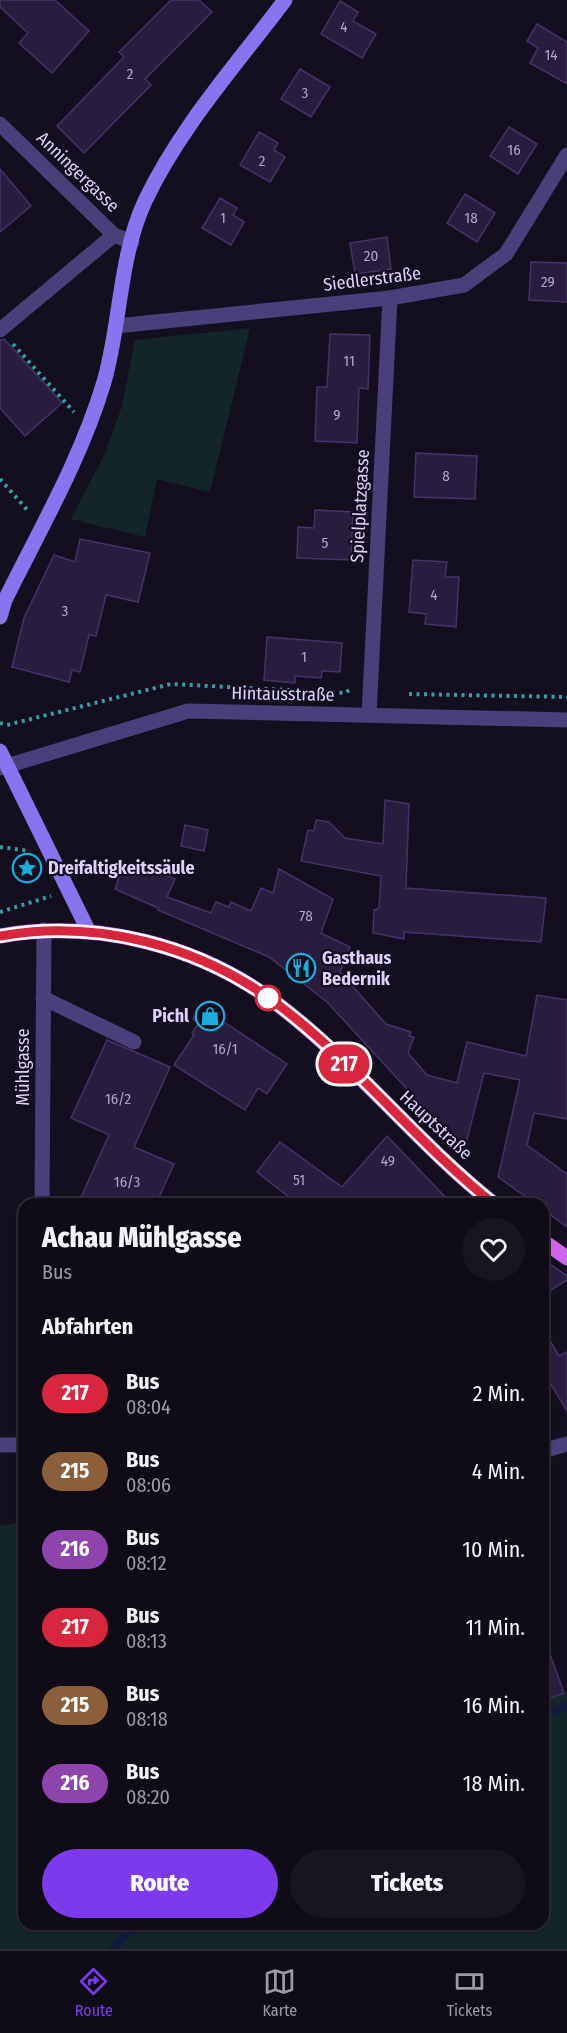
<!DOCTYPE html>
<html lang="de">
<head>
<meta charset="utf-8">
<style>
	body { margin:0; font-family:"Fira Sans Condensed",sans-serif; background:#181420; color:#f1f3f6; height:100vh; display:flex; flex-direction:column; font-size:22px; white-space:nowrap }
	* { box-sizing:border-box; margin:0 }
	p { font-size:20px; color:#9b9ba1 }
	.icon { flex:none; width:33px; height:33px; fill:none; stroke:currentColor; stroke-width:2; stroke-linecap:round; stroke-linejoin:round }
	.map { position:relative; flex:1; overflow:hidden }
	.details { position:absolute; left:18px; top:1198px; width:531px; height:732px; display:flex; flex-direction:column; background:#0f0b17; border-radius:18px; box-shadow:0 2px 4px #0004,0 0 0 2px #2f2b36 }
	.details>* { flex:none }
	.badge { padding:0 12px; border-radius:20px; font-size:21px; line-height:39px }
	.map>.badge { position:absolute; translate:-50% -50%; box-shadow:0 0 0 3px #fff }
	h2 { padding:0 24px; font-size:22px; line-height:54px }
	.round { display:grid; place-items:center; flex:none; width:63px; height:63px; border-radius:32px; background:#181420 }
	.headline { display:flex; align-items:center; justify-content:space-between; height:102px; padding:0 24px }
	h1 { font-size:28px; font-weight:800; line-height:45px }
	.cta { display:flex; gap:12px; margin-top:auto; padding:12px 24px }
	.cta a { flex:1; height:69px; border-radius:36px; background:#7c3aed; color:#fff; font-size:24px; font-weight:800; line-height:69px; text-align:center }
	.cta a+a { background:#181420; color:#f1f3f6 }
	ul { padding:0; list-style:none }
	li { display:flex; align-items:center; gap:18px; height:78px; padding:0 24px }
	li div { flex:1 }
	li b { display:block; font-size:22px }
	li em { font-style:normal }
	li .badge { min-width:66px; font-weight:700; text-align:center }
	.dock { display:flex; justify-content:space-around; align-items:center; height:84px; border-top:2px solid #2f2b36; background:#0f0b17; font-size:16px; color:#9b9ba1 }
	.dock a { display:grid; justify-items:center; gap:3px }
	.dock .current { color:#7c3aed }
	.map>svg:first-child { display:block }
	.green { fill:#132528 }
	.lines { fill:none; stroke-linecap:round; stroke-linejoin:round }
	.stream { stroke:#111a3c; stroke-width:8 }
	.building { fill:#281d3d; stroke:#443267; stroke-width:1.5 }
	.path { stroke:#3b9ba4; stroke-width:4; stroke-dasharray:3 4.5; stroke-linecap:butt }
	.lane { stroke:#4a3f78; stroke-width:15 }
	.street { stroke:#4a3f78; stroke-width:15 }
	.secondary { stroke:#8974ef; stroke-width:15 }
	.primary { stroke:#cf65ed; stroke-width:15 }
	.line-casing { stroke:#fff; stroke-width:14 }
	.line { stroke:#d7263d; stroke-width:9 }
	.stop-dot { fill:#fff; stroke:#d7263d; stroke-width:3 }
	.labels { text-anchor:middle; stroke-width:4.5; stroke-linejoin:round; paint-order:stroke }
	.number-label { font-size:15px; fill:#afa5cb }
	.street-label { font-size:18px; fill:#dcd2fa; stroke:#140f1f }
	.poi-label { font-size:18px; font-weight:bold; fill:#dcd2fa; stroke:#140f1f; text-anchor:start }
</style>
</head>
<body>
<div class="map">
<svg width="567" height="1949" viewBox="0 0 567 1949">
	<rect width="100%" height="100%" fill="#140f1f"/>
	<!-- green -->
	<g class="green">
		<polygon points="250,328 210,492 157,479 145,537 71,519 105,453 121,409 135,340"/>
		<polygon points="24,1521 24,1924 543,1924 543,1701 567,1692 567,1949 0,1949 0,1526"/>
	</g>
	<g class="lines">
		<!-- stream -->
		<g class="stream">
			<polyline points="543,1714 567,1706"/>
			<polyline points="113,1949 131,1930 142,1924"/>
		</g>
	</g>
	<!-- building -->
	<g class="building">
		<polygon points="0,0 55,0 89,31 52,73 19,43 28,33 0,7"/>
		<polygon points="171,0 199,0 212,12 145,79 151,85 84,153 57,126 124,57 119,52"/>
		<polygon points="340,1 358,12 353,21 376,34 362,58 321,34"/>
		<polygon points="537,24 567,42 567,84 530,63 538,48 527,41"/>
		<polygon points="300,69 330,87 311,117 281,99"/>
		<polygon points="509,127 537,144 518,174 490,156"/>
		<polygon points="259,132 278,143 274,150 285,157 270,182 240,165"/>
		<polygon points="0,169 31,206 0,232"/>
		<polygon points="465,194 495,213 477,242 447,223"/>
		<polygon points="220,198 237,208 233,215 244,222 231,245 202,228"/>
		<polygon points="387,237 391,269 355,274 350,243"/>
		<polygon points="531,262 567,263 567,302 529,300"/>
		<polygon points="330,334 370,335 368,389 359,388 357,443 315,441 317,387 327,387"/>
		<polygon points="4,339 62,403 25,436 0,408 0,340"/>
		<polygon points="416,453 477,456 475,499 414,497"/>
		<polygon points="315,510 353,512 351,560 297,558 298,527 314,528"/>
		<polygon points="80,539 150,553 138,602 106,595 96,636 89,635 80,672 72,670 69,682 12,667 24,618 54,555 75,562"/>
		<polygon points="413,560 447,562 445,577 459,577 456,627 425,624 426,614 409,612"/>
		<polygon points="267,637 342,643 340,672 322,671 321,678 295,676 295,683 264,680"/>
		<polygon points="385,800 409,804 406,888 546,898 541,942 404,932 404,939 373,933 374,910 379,908 381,876 301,861 308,830 314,831 316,820 329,822 345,838 383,844"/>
		<polygon points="185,825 208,830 204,851 181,846"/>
		<polygon points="140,862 175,879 167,897 211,913 216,902 229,907 231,902 251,911 261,888 273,893 279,869 333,899 321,933 350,947 340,972 386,1024 411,1032 409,1036 414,1037 408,1053 427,1075 457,1083 467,1042 526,1056 537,995 567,1000 567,1119 534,1113 527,1145 567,1174 567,1227 543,1209 543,1204 536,1204 498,1177 520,1080 484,1073 464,1151 327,1002 269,957 158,910 158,908 115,889 121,870 133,874"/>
		<polygon points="205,1003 221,1014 218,1018 287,1064 267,1094 258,1088 245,1110 174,1065 194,1035 192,1033 199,1023 193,1019"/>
		<polygon points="107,1040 170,1067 134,1147 174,1164 156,1204 78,1204 109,1135 71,1118"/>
		<polygon points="387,1136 452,1204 298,1204 257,1172 280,1142 342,1187"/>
		<polygon points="543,1259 567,1276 567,1280 543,1295"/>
		<polygon points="543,1329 559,1356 567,1352 567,1411 543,1371"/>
		<polygon points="543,1643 546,1643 564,1693 543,1701"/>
	</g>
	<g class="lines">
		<!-- path -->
		<g class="path">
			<polyline points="13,344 74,412"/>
			<polyline points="0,479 29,512"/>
			<polyline points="409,694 567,697"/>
			<polyline points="0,723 7,725 171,684 345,693 352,688"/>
			<polyline points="0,847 29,851"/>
			<polyline points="0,912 51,896"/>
		</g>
		<!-- lane -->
		<g class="lane">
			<polyline points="0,330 114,235"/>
			<polyline points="43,998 134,1042"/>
			<polyline points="0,1445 24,1445"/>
		</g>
		<!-- street -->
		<g class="street">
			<polyline points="0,124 114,235 132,242"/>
			<polyline points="116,326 390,298 464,285 506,254 567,155"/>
			<polyline points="369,715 390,298"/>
			<polyline points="0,768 188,711 567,720"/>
			<polyline points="42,1204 44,930"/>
			<polyline points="543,1451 567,1444"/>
		</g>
		<!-- secondary -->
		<g class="secondary">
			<path d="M0 617 5 600C40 529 81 459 104 382 121 323 119 257 145 201 180 127 237 64 285 0"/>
			<polyline points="0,751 88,930"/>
		</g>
		<!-- primary -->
		<g class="primary">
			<path d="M0 936C96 919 198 945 276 1003 355 1063 417 1143 494 1204"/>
			<polyline points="543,1241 567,1258"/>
		</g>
	</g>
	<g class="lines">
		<!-- line casing -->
		<g class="line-casing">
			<path id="line" d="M0 936C96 919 198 945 276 1003 355 1062 417 1143 494 1204"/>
		</g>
		<!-- line -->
		<use href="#line" class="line"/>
	</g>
	<!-- icons -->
	<defs>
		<g id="sight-ring" transform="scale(1.5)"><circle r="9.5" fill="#140f1f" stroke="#1aadde" stroke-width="1.5"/><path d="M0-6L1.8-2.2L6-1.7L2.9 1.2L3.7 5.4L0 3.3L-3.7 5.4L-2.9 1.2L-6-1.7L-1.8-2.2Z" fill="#1aadde"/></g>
		<g id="restaurant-ring" transform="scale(1.5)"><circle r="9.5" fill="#140f1f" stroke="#1aadde" stroke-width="1.5"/><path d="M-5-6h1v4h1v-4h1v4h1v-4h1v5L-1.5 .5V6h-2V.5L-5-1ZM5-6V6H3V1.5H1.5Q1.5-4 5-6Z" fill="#1aadde"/></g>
		<g id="shop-ring" transform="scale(1.5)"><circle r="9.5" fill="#140f1f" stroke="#1aadde" stroke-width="1.5"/><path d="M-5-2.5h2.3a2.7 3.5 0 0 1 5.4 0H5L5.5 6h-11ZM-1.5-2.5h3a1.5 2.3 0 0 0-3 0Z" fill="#1aadde"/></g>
	</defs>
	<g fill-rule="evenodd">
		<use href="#sight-ring" x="27" y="868"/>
		<use href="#restaurant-ring" x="301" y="968"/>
		<use href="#shop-ring" x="210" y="1016"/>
	</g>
	<!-- markers -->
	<circle class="stop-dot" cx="268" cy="998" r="12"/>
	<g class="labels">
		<!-- number labels -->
		<g class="number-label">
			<text x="344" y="32">4</text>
			<text x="551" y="60">14</text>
			<text x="130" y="79">2</text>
			<text x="305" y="98">3</text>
			<text x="514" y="155">16</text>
			<text x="262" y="166">2</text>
			<text x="223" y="223">1</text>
			<text x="471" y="223">18</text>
			<text x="371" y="261">20</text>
			<text x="548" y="287">29</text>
			<text x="349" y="366">11</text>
			<text x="337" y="420">9</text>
			<text x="446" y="481">8</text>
			<text x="325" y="548">5</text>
			<text x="434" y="600">4</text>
			<text x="65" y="616">3</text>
			<text x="304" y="662">1</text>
			<text x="306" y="921">78</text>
			<text x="225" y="1054">16/1</text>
			<text x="118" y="1104">16/2</text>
			<text x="388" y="1166">49</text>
			<text x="299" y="1185">51</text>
			<text x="127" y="1187">16/3</text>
		</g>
		<!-- street labels -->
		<g class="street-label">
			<text transform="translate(78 172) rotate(44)" y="6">Anningergasse</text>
			<text transform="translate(372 279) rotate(-7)" y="6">Siedlerstraße</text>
			<text transform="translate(360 506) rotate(-87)" y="6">Spielplatzgasse</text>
			<text transform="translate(283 694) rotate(1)" y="6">Hintausstraße</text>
			<text transform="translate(23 1067) rotate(-90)" y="6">Mühlgasse</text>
			<text transform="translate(436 1125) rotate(43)" y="6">Hauptstraße</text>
		</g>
		<!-- poi labels -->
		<g class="poi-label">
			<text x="48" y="874">Dreifaltigkeitssäule</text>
			<text x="322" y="964">Gasthaus<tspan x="322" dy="21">Bedernik</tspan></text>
			<text x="189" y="1022" text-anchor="end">Pichl</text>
		</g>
	</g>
</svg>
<b class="badge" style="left:344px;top:1064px;background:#d7263d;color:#fff">217</b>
<section class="details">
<div class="headline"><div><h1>Achau Mühlgasse</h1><p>Bus</p></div><a class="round"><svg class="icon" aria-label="heart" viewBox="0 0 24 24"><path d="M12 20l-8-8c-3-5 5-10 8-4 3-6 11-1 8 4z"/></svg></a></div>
<h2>Abfahrten</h2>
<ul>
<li><span class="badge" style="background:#d7263d;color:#fff">217</span><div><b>Bus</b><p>08:04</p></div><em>2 Min.</em></li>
<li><span class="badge" style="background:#8b5e3c;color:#fff">215</span><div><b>Bus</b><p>08:06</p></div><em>4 Min.</em></li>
<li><span class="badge" style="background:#8e44ad;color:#fff">216</span><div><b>Bus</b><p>08:12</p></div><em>10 Min.</em></li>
<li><span class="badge" style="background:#d7263d;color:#fff">217</span><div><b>Bus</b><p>08:13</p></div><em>11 Min.</em></li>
<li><span class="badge" style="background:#8b5e3c;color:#fff">215</span><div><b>Bus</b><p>08:18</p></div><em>16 Min.</em></li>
<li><span class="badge" style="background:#8e44ad;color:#fff">216</span><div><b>Bus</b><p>08:20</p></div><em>18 Min.</em></li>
</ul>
<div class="cta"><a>Route</a><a>Tickets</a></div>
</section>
</div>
<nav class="dock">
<a class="current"><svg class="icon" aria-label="directions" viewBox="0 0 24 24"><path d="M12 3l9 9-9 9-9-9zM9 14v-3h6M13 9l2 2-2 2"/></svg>Route</a>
<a><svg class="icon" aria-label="map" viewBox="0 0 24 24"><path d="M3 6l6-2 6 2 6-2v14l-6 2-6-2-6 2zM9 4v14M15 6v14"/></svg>Karte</a>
<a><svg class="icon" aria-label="tickets" viewBox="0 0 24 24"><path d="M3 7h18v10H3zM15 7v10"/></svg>Tickets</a>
</nav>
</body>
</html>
